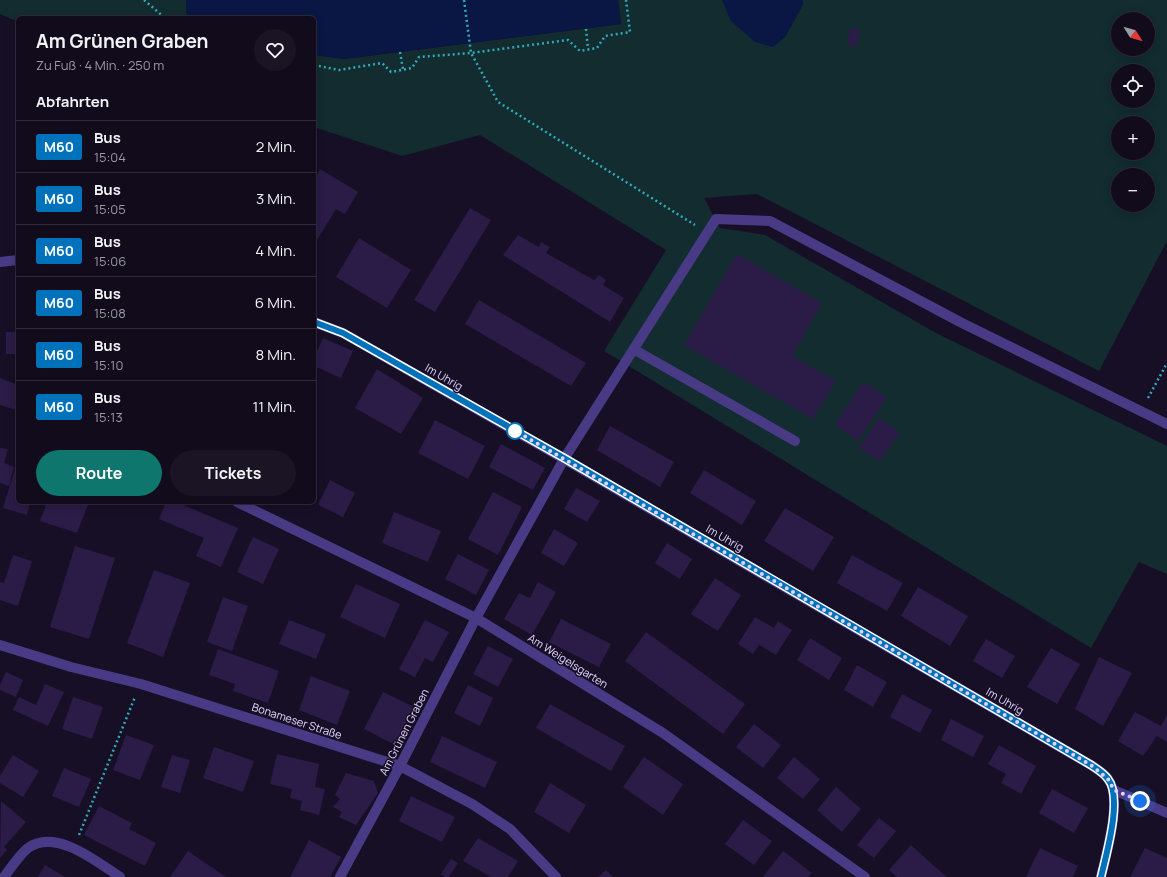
<!DOCTYPE html>
<html lang="de">
<head>
<meta charset="utf-8">
<style>
	body { margin:0; font-family:Manrope,sans-serif; background:#1a1425; color:#f1f3f6; height:100vh; display:flex; flex-direction:column; font-size:15px; white-space:nowrap }
	* { box-sizing:border-box; margin:0 }
	p { font-size:13px; color:#9c9ba3 }
	.icon { flex:none; width:22px; height:22px; fill:none; stroke:currentColor; stroke-width:2; stroke-linecap:round; stroke-linejoin:round }
	.map { position:relative; flex:1; overflow:hidden }
	.sheet { position:absolute; left:16px; top:16px; width:300px; height:488px; display:flex; flex-direction:column; background:#110b1c; border-radius:6px; box-shadow:0 2px 10px #0003,0 0 0 1px #302b3b }
	.sheet>* { flex:none }
	.badge { padding:0 8px; border-radius:3px; font-size:14px; line-height:26px }
	.needle { width:26px; rotate:127deg }
	.tools { position:absolute; left:1111px; top:12px; display:grid; gap:8px }
	.tools a { display:grid; place-items:center; width:44px; height:44px; border-radius:50%; background:#110b1c; box-shadow:0 2px 10px #0003,0 0 0 1px #302b3b; font-size:20px }
	.you { position:absolute; width:20px; height:20px; margin:-10px; border:3px solid #fff; border-radius:50%; background:#1a73e8; box-shadow:0 0 0 6px #1a73e833 }
	.map>.badge { position:absolute; translate:-50% -50%; box-shadow:0 0 0 2px #fff }
	h2 { padding:0 20px; font-size:15px; line-height:36px }
	.round { display:grid; place-items:center; flex:none; width:42px; height:42px; border-radius:21px; background:#1a1425 }
	.overview { display:flex; align-items:center; justify-content:space-between; height:68px; padding:0 20px }
	h1 { font-size:19px; font-weight:700; line-height:30px }
	.action { display:flex; gap:8px; margin-top:auto; padding:8px 20px }
	.action a { flex:1; height:46px; border-radius:24px; background:#0f766e; color:#fff; font-size:16px; font-weight:700; line-height:46px; text-align:center }
	.action a+a { background:#1a1425; color:#f1f3f6 }
	ul { padding:0; list-style:none }
	li { display:flex; align-items:center; gap:12px; height:52px; padding:0 20px; border-top:1px solid #302b3b }
	li div { flex:1 }
	li b { display:block; font-size:15px }
	li em { font-style:normal }
	li .badge { min-width:44px; font-weight:700; text-align:center }
	.map>svg:first-child { display:block }
	.green { fill:#122c30; fill-rule:evenodd }
	.water { fill:#0a1644 }
	.building { fill:#2b1b47 }
	.lines { fill:none; stroke-linecap:round; stroke-linejoin:round }
	.path { stroke:#2faab8; stroke-width:2.5; stroke-dasharray:2 3; stroke-linecap:butt }
	.minor { stroke:#493a85; stroke-width:10 }
	.line-casing { stroke:#fff; stroke-width:9 }
	.line { stroke:#0072bc; stroke-width:6 }
	.walk { stroke:#e0d4ff; stroke-width:4; stroke-dasharray:0 7.2 }
	.stop-dot { fill:#fff; stroke:#0072bc; stroke-width:2 }
	.labels { text-anchor:middle; stroke-width:3; stroke-linejoin:round; paint-order:stroke }
	.street-label { font-size:11px; fill:#e0d4ff; stroke:#170f26 }
</style>
</head>
<body>
<div class="map">
<svg width="1167" height="877" viewBox="0 0 1167 877">
	<rect width="100%" height="100%" fill="#170f26"/>
	<!-- green -->
	<g class="green">
		<polygon points="0,0 186,0 187,18 18,18 18,22 0,14"/>
		<path d="M618 0H1167V241L1099 371 757 194 704 198 720 228 765 235 936 333 1167 446V574L1139 562 1091 648 604 351 666 250 480 135 402 156 314 127V55L344 59 621 24ZM1118 19H1148V49H1118ZM1118 71H1148V101H1118ZM1118 123H1148V153H1118ZM1118 175H1148V205H1118Z"/>
	</g>
	<!-- water -->
	<g class="water">
		<polygon points="186,0 618,0 621,24 344,59 314,55 314,18 187,18"/>
		<polygon points="722,0 803,0 803,5 785,37 773,47 755,42 731,21"/>
	</g>
	<!-- building -->
	<g class="building">
		<polygon points="850,28 860,30 857,47 847,45"/>
		<polygon points="320,169 358,192 345,214 336,209 314,245 314,173 317,175"/>
		<polygon points="470,208 491,220 435,312 414,300"/>
		<polygon points="518,235 539,247 541,242 550,247 546,253 594,280 599,275 606,280 603,285 624,298 610,322 503,255"/>
		<polygon points="359,238 411,270 387,308 336,277"/>
		<polygon points="737,254 822,303 792,356 836,381 813,419 684,345"/>
		<polygon points="479,300 586,363 571,386 465,324"/>
		<rect x="6" y="332" width="12" height="22"/>
		<polygon points="323,338 353,351 341,378 314,366 314,358"/>
		<polygon points="377,369 423,398 401,434 355,408"/>
		<polygon points="0,378 18,385 16,410 0,405"/>
		<polygon points="863,382 887,397 858,441 835,425"/>
		<polygon points="879,418 900,432 880,461 859,448"/>
		<polygon points="435,420 485,446 468,479 418,453"/>
		<polygon points="610,426 674,462 660,487 597,450"/>
		<polygon points="501,444 545,468 533,490 489,467"/>
		<polygon points="0,448 8,449 4,463 14,467 9,486 0,483"/>
		<polygon points="15,469 18,469 18,502 30,502 27,515 3,508"/>
		<polygon points="704,470 756,501 742,525 690,493"/>
		<polygon points="330,480 355,493 343,517 318,505"/>
		<polygon points="576,488 600,501 587,522 564,509"/>
		<polygon points="493,492 522,507 498,555 468,539"/>
		<polygon points="47,502 89,502 77,533 40,521"/>
		<polygon points="166,502 176,502 238,528 221,567 196,556 204,538 159,519"/>
		<polygon points="785,508 834,537 813,571 764,541"/>
		<polygon points="394,512 441,531 428,562 382,543"/>
		<polygon points="554,529 578,543 564,566 541,553"/>
		<polygon points="253,537 279,549 263,584 237,572"/>
		<polygon points="667,543 692,559 680,579 655,563"/>
		<polygon points="75,546 115,558 89,639 50,627"/>
		<polygon points="458,554 489,570 476,595 445,579"/>
		<polygon points="13,555 32,561 18,606 0,600 0,582 4,583"/>
		<polygon points="852,555 903,583 887,611 837,583"/>
		<polygon points="154,570 190,583 163,657 127,643"/>
		<polygon points="715,578 741,595 718,631 691,614"/>
		<polygon points="538,582 556,592 532,635 504,619 519,593 530,598"/>
		<polygon points="356,584 400,604 385,638 340,617"/>
		<polygon points="918,587 968,616 950,646 901,616"/>
		<polygon points="223,597 248,606 232,651 207,642"/>
		<polygon points="755,617 774,628 778,621 792,630 776,655 759,645 753,654 738,644"/>
		<polygon points="561,619 611,644 599,667 549,642"/>
		<polygon points="289,620 326,634 316,659 279,644"/>
		<polygon points="425,620 449,632 433,662 425,658 415,677 399,669"/>
		<polygon points="646,632 745,704 723,734 625,661"/>
		<polygon points="810,638 842,658 829,680 797,660"/>
		<polygon points="986,639 1015,656 1002,678 973,661"/>
		<polygon points="488,646 513,659 498,687 473,674"/>
		<polygon points="1051,648 1080,664 1057,704 1027,687"/>
		<polygon points="218,649 279,671 268,703 233,691 235,684 209,675"/>
		<polygon points="1099,657 1132,673 1103,726 1075,709"/>
		<polygon points="857,665 887,682 873,707 844,690"/>
		<polygon points="6,672 23,680 16,697 0,690 0,685"/>
		<polygon points="311,676 350,691 337,725 299,710"/>
		<polygon points="45,684 64,692 48,726 13,710 19,697 36,705"/>
		<polygon points="468,685 493,698 480,726 454,713"/>
		<polygon points="383,692 414,707 395,745 364,729"/>
		<polygon points="902,694 932,710 920,733 890,717"/>
		<polygon points="73,697 103,707 92,739 62,729"/>
		<polygon points="550,704 625,746 611,771 536,728"/>
		<polygon points="1135,712 1161,726 1167,715 1167,742 1157,736 1143,756 1118,741"/>
		<polygon points="951,719 984,736 973,757 941,740"/>
		<polygon points="754,724 781,745 763,768 736,747"/>
		<polygon points="126,735 154,745 140,780 113,770"/>
		<polygon points="442,736 497,762 485,788 430,762"/>
		<polygon points="999,745 1036,766 1021,794 1001,783 1006,774 988,764"/>
		<polygon points="214,747 254,761 243,792 203,778"/>
		<polygon points="277,754 319,764 315,787 325,789 319,815 300,810 302,801 290,798 292,789 270,784"/>
		<polygon points="13,755 39,771 23,797 0,783 0,776"/>
		<polygon points="172,755 190,760 180,793 161,787"/>
		<polygon points="644,757 683,784 663,815 623,787"/>
		<polygon points="794,757 820,779 803,799 777,778"/>
		<polygon points="64,768 91,779 79,807 52,796"/>
		<polygon points="346,773 374,781 378,793 356,825 339,817 342,812 333,807 340,799 335,795"/>
		<polygon points="550,783 586,805 569,833 534,812"/>
		<polygon points="836,787 861,809 842,832 817,810"/>
		<polygon points="1052,789 1088,808 1074,833 1039,813"/>
		<polygon points="411,796 455,817 442,842 399,821"/>
		<polygon points="1,801 26,822 4,847 7,850 0,858"/>
		<polygon points="99,806 132,823 129,829 156,843 145,866 84,835"/>
		<polygon points="879,818 896,831 874,858 857,845"/>
		<polygon points="743,820 772,841 754,865 725,844"/>
		<polygon points="478,838 518,861 508,877 491,877 463,861"/>
		<polygon points="309,840 341,857 330,877 290,877"/>
		<polygon points="911,845 933,865 947,877 897,877 889,870"/>
		<polygon points="1040,848 1078,866 1073,877 1026,877"/>
		<polygon points="1145,848 1167,858 1167,877 1130,877"/>
		<polygon points="188,851 201,860 226,877 170,877"/>
		<polygon points="783,851 812,873 808,877 763,877"/>
		<polygon points="451,859 458,863 449,877 445,877 441,874"/>
		<polygon points="45,865 65,877 38,877"/>
		<polygon points="606,870 613,877 598,877"/>
	</g>
	<g class="lines">
		<!-- path -->
		<g class="path">
			<polyline points="144,0 165,18"/>
			<polyline points="464,0 471,53 498,102 695,225"/>
			<polyline points="586,29 588,49"/>
			<polyline points="400,52 403,69"/>
			<polyline points="314,65 339,70 382,63 391,72 412,68 419,57 471,53 568,40 580,51 597,48 605,36 630,32 626,0"/>
			<polyline points="1148,398 1167,363"/>
			<polyline points="79,835 135,697"/>
		</g>
		<!-- minor -->
		<g class="minor">
			<polyline points="0,262 18,260"/>
			<path d="M314 322 343 333 564 459 1091 765C1097 769 1104 773 1108 779 1123 797 1106 855 1101 877"/>
			<polyline points="635,350 795,441"/>
			<polyline points="237,502 476,618 663,733 865,877"/>
			<polyline points="0,645 71,667 141,684 400,766 472,804 510,829 556,877"/>
			<polyline points="1114,790 1167,813"/>
			<path d="M4 877C11 868 19 855 28 848 56 828 97 862 120 877"/>
			<polyline points="340,877 400,766 476,618 564,459 716,219 770,221 962,323 1167,424"/>
		</g>
	</g>
	<g class="lines">
		<!-- line casing -->
		<g class="line-casing">
			<path id="line" d="M314 322 343 333 564 458 1091 765C1097 769 1104 773 1108 779 1123 798 1106 855 1101 877"/>
		</g>
		<!-- line -->
		<use href="#line" class="line"/>
		<!-- walk -->
		<polyline class="walk" points="515,431 514,430 1091,765 1108,779 1114,790 1140,801"/>
	</g>
	<!-- markers -->
	<circle class="stop-dot" cx="515" cy="431" r="8"/>
	<g class="labels">
		<!-- street labels -->
		<g class="street-label">
			<text transform="translate(444 377) rotate(30)" y="4">Im Uhrig</text>
			<text transform="translate(725 538) rotate(30)" y="4">Im Uhrig</text>
			<text transform="translate(568 661) rotate(32)" y="4">Am Weigelsgarten</text>
			<text transform="translate(1005 701) rotate(30)" y="4">Im Uhrig</text>
			<text transform="translate(297 721) rotate(18)" y="4">Bonameser Straße</text>
			<text transform="translate(404 732) rotate(-63)" y="4">Am Grünen Graben</text>
		</g>
	</g>
</svg>
<div class="tools">
<a><svg class="needle" viewBox="-14 -14 28 28"><path d="M0-13l5 13h-10z" fill="#e53935"/><path d="M0 13l5-13h-10z" fill="#9c9ba3"/></svg></a>
<a><svg class="icon" aria-label="locate" viewBox="0 0 24 24"><circle cx="12" cy="12" r="6"/><path d="M12 2v4M12 18v4M2 12h4M18 12h4"/></svg></a>
<a>+</a>
<a>−</a>
</div>
<div class="you" style="left:1140px;top:801px"></div>
<section class="sheet">
<div class="overview"><div><h1>Am Grünen Graben</h1><p>Zu Fuß · 4 Min. · 250 m</p></div><a class="round"><svg class="icon" aria-label="heart" viewBox="0 0 24 24"><path d="M12 20l-8-8c-3-5 5-10 8-4 3-6 11-1 8 4z"/></svg></a></div>
<h2>Abfahrten</h2>
<ul>
<li><span class="badge" style="background:#0072bc;color:#fff">M60</span><div><b>Bus</b><p>15:04</p></div><em>2 Min.</em></li>
<li><span class="badge" style="background:#0072bc;color:#fff">M60</span><div><b>Bus</b><p>15:05</p></div><em>3 Min.</em></li>
<li><span class="badge" style="background:#0072bc;color:#fff">M60</span><div><b>Bus</b><p>15:06</p></div><em>4 Min.</em></li>
<li><span class="badge" style="background:#0072bc;color:#fff">M60</span><div><b>Bus</b><p>15:08</p></div><em>6 Min.</em></li>
<li><span class="badge" style="background:#0072bc;color:#fff">M60</span><div><b>Bus</b><p>15:10</p></div><em>8 Min.</em></li>
<li><span class="badge" style="background:#0072bc;color:#fff">M60</span><div><b>Bus</b><p>15:13</p></div><em>11 Min.</em></li>
</ul>
<div class="action"><a>Route</a><a>Tickets</a></div>
</section>
</div>
</body>
</html>
